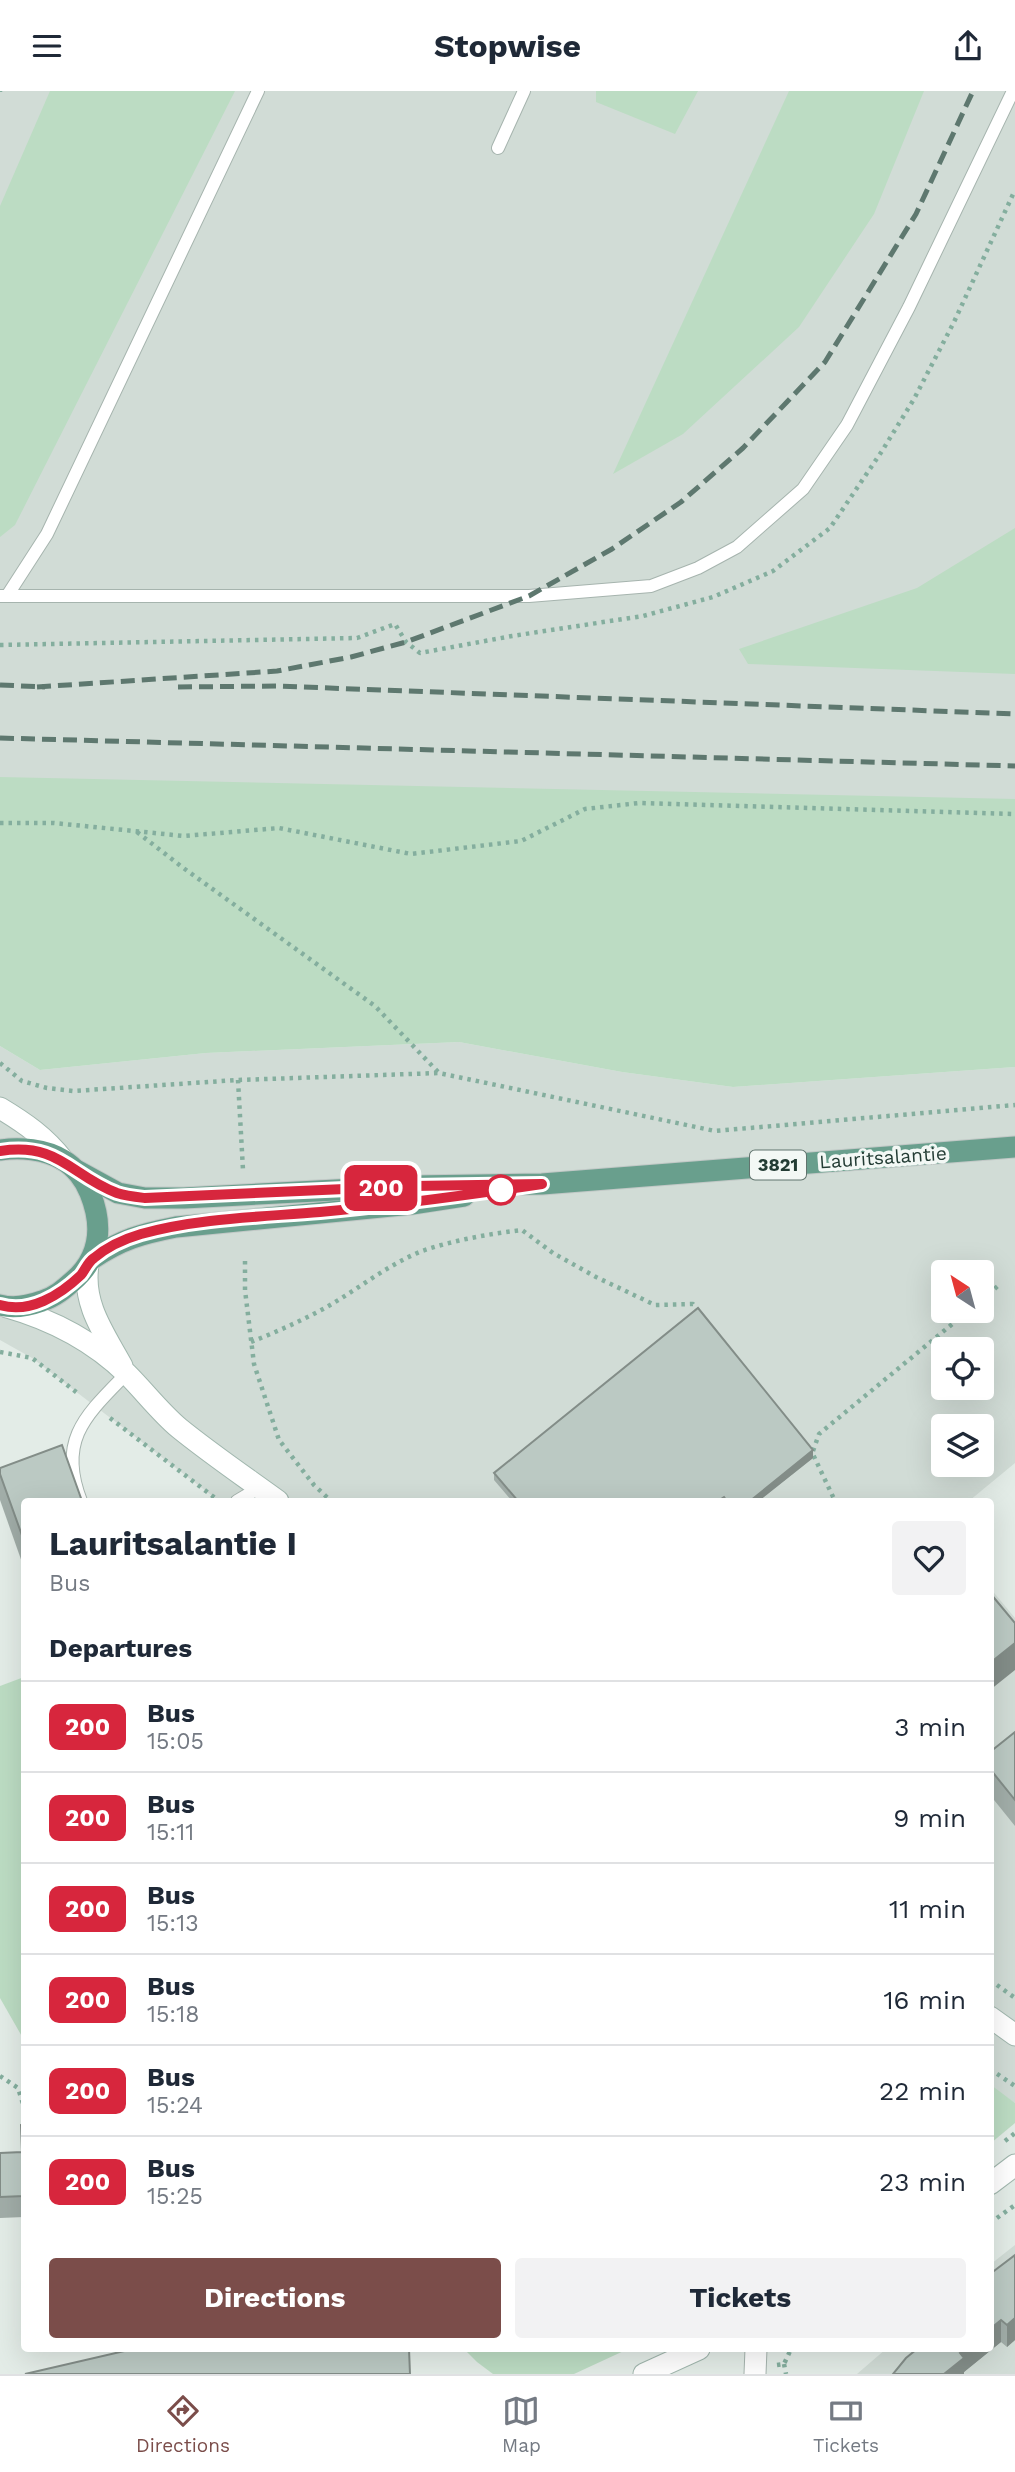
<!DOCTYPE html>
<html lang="en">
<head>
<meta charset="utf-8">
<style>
	body { margin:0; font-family:"Work Sans",sans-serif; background:#f2f2f3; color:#1f2937; height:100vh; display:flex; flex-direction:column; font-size:26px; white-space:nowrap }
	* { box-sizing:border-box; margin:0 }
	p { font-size:23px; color:#747a83 }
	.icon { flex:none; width:38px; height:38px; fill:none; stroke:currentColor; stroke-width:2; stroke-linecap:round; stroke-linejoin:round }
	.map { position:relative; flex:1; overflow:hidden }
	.side { position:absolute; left:21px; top:1407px; width:973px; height:854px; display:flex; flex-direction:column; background:#fff; border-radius:7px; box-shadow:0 7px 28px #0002 }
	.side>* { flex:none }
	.badge { padding:0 14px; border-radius:10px; font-size:24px; line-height:46px }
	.needle { width:46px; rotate:324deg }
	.tools { position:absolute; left:931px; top:1169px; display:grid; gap:14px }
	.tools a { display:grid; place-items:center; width:63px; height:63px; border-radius:7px; background:#fff; box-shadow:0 7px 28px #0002; font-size:35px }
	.map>.badge { position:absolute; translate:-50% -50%; box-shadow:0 0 0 4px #fff }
	h2 { padding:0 28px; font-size:26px; line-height:63px }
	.round { display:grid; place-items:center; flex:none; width:74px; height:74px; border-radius:7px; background:#f2f2f3 }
	.overview { display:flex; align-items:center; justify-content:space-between; height:119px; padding:0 28px }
	h1 { font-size:33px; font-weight:700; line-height:52px }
	.button { display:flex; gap:14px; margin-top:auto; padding:14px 28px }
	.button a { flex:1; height:80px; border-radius:7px; background:#7b4d4a; color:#fff; font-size:28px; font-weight:700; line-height:80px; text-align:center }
	.button a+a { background:#f2f2f3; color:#1f2937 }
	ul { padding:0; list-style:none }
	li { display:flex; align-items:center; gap:21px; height:91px; padding:0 28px; border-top:2px solid #e0e1e3 }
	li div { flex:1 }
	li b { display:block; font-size:26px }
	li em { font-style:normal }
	li .badge { min-width:77px; font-weight:700; text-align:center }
	header { display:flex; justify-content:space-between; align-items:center; height:91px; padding:0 28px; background:#fff; font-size:32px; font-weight:700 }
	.dock { display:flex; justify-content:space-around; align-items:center; height:98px; border-top:2px solid #e0e1e3; background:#fff; font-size:19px; color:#747a83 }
	.dock a { display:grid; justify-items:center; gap:4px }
	.dock .active { color:#7b4d4a }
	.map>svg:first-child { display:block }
	.built { fill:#d1dcd6; fill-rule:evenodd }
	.green { fill:#bcdcc3 }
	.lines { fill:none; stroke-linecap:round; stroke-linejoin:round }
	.lane-casing { stroke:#a6b4ae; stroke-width:14 }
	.street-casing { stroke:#a6b4ae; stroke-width:23 }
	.secondary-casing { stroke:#a1b7ae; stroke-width:23 }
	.primary-casing { stroke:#c1c8c6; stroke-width:23 }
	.path { stroke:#84ae9e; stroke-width:4.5; stroke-dasharray:3.5 5; stroke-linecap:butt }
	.lane { stroke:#fff; stroke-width:12 }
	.street { stroke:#fff; stroke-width:21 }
	.secondary { stroke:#fff; stroke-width:21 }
	.primary { stroke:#699f8d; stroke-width:21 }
	.rail { stroke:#5e786f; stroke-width:5; stroke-dasharray:14 7; stroke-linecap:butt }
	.wall { fill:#a1ada8 }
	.shaded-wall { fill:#838d88 }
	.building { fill:#bbc9c3; stroke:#838d88; stroke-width:2 }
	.line-casing { stroke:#fff; stroke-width:16 }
	.line { stroke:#d7263d; stroke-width:10 }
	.stop-dot { fill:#fff; stroke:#d7263d; stroke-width:3.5 }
	.labels { text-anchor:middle; stroke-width:7; stroke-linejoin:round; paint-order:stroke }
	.shield { fill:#f3f8f5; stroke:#61746e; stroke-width:2 }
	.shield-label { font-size:18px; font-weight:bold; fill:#233c34 }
	.street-label { font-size:19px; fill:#233c34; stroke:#f3f8f5 }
</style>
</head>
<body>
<header><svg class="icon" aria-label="menu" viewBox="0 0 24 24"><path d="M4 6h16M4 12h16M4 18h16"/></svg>Stopwise<svg class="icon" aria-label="share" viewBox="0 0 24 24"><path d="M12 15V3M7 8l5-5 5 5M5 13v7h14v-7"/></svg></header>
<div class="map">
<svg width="1015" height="2283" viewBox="0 0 1015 2283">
	<rect width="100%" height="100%" fill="#e3ece7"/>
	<!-- built -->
	<g class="built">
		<polygon points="0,0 1015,0 1015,709 0,696"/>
		<path d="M459 951 622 981 733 996 1015 976V1372L969 1410H219L32 1267 0 1249V955L40 979 206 962ZM943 1181H982V1220H943ZM943 1258H982V1297H943ZM943 1335H982V1374H943Z"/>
		<polygon points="990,1497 1015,1527 1015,2012 990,1995"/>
		<polygon points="1015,2154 1015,2283 857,2283 886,2258 990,2258 991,2173"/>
	</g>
	<!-- green -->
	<g class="green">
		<polygon points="50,0 235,0 15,434 0,446 0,115"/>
		<polygon points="596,0 698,0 675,43 596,11"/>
		<polygon points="789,0 924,0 874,123 799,236 683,343 613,383"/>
		<polygon points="1015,437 1015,583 748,573 739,558 917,497"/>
		<polygon points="0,686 1015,708 1015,976 733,996 622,981 459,951 206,962 40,979 0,955"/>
		<polygon points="24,1586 24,1949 0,1907 0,1595"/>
		<polygon points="991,1994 1015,2012 1015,2032 991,2052"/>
		<polygon points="464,2258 628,2258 574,2283 493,2283 477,2271"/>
	</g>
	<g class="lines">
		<!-- lane casing -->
		<g class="lane-casing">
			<g id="lane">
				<polyline points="498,57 524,0"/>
				<polyline points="0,505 529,505 651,495 698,477 737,456 803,398 847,334 909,216 1013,0"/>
				<polyline points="7,505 47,443 258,0"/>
				<path d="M81 1410C57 1349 86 1324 126 1283"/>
				<polyline points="237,1410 259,1397"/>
			</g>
		</g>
		<!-- street casing -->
		<g class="street-casing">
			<polyline id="street" points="755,2283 756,2258"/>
		</g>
		<!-- secondary casing -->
		<g class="secondary-casing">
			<g id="secondary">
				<path d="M0 1017C25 1032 45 1046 63 1069"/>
				<path d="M88 1174C82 1213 104 1242 122 1275"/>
				<path d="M7 1216C53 1229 93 1250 127 1283 145 1301 160 1321 179 1337 211 1363 245 1386 278 1410"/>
				<polyline points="990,1926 1015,1944"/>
				<polyline points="990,2093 1015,2074"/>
				<polyline points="644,2283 699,2258"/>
			</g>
		</g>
		<!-- primary casing -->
		<g class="primary-casing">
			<g id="primary">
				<path d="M0 1059C20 1056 45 1058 63 1069 75 1076 85 1089 90 1102 103 1134 101 1166 73 1190 64 1198 55 1206 42 1210 28 1215 14 1218 0 1214"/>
				<polyline points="76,1079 118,1102 145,1107 184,1107 413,1095 542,1093 1015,1056"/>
				<path d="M92 1168C122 1148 141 1143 176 1136L412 1113 464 1105"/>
			</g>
		</g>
		<!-- path -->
		<g class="path">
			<polyline points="0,1 0,0"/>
			<polyline points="0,554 357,547 395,533 406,551 420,562 512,545 643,525 713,506 773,480 830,437 882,360 914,308 954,231 1015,99"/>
			<polyline points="0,732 54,732 184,745 279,737 411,763 521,750 585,718 639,712 1015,723"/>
			<polyline points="137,741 182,776 375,915 439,982"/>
			<polyline points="0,972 22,990 47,997 73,1000 238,989 439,982 715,1040 1015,1014"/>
			<polyline points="238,989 243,1079"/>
			<polyline points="245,1170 245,1199 254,1273 279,1349 314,1394 331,1410"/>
			<polyline points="982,1209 1000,1193"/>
			<path d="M251 1251C276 1241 301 1230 325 1217 357 1199 387 1174 422 1160 454 1149 489 1143 522 1139L553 1162 596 1186 655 1214 693 1213 699 1221"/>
			<polyline points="0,1261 32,1267 80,1304"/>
			<polyline points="110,1327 219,1410"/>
			<polyline points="810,1357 835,1410"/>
			<polyline points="813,1360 819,1343 968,1220"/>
			<polyline points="990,1889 1015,1907"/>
			<polyline points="990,1978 1015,1995"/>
			<polyline points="0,1985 18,1997 24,2016"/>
			<polyline points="1005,2050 1015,2042"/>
			<polyline points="990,2132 1015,2114"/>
			<polyline points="784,2273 786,2283"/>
			<polyline points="777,2274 784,2273 791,2258"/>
		</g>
		<!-- lane -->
		<use href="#lane" class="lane"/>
		<!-- street -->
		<use href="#street" class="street"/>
		<!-- secondary -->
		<use href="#secondary" class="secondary"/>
		<!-- primary -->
		<use href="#primary" class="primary"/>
		<!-- rail -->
		<g class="rail">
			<polyline points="0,594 45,596"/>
			<polyline points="37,596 277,580 351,566 406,551 529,505 612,458 681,411 743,357 825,271 916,123 973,0"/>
			<polyline points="178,596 276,595 1015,623"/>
			<polyline points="0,647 1015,675"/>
		</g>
	</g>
	<!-- wall -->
	<g class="wall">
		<polygon points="813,1367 759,1410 512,1410 494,1389 494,1382"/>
		<polygon points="0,1377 24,1410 24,1477 0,1409"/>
		<polygon points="1015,1641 1015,1735 990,1704 990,1661"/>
		<polygon points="24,2033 24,2126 0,2127 0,2062 21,2061 21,2034"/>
		<polygon points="1015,2164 1015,2249 1007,2256 1001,2251 964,2281 964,2283 893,2283 990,2258"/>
	</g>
	<!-- shaded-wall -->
	<g class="shaded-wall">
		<polygon points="813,1359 813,1367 759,1410 750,1410"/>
		<polygon points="1015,1552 1015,1579 990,1599 990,1572"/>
		<polygon points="1015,2227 1015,2249 1007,2256 1007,2234"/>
		<polygon points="1001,2229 1001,2251 964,2281 964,2283 944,2283 960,2262 966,2258 990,2258 990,2238"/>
	</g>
	<!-- building -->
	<g class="building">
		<polygon points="698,1217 813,1359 750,1410 727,1410 724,1406 718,1410 518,1410 494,1382"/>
		<polygon points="62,1354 82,1410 24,1410 24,1450 0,1383 0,1377"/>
		<polygon points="990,1502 1015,1532 1015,1552 990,1572"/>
		<polygon points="1015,1641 1015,1709 990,1678 990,1661"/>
		<polygon points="24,2033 24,2105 0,2106 0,2062 22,2061 21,2034"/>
		<polygon points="1015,2164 1015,2227 1007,2234 1001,2229 990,2238 990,2183"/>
		<polygon points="133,2258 409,2258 410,2283 25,2283"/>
		<polygon points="917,2258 966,2258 960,2262 964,2267 944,2283 893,2283 906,2267"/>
	</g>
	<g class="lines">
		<!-- line casing -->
		<g class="line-casing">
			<path id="line" d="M0 1060C59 1051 70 1084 117 1102 126 1105 136 1106 145 1107L413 1095 542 1093C468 1104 395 1114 320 1121 261 1126 198 1127 141 1143 124 1148 107 1156 94 1167 88 1171 85 1179 81 1184 60 1204 30 1223 0 1214"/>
		</g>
		<!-- line -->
		<use href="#line" class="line"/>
	</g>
	<!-- markers -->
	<circle class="stop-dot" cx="501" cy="1099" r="14"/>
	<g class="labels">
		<!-- shield labels -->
		<rect class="shield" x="750" y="1059.5" width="56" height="29" rx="5"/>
		<g class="shield-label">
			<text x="778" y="1080">3821</text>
		</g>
		<!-- street labels -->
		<g class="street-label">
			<text transform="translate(883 1066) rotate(-4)" y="7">Lauritsalantie</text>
		</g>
	</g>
</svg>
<div class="tools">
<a><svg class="needle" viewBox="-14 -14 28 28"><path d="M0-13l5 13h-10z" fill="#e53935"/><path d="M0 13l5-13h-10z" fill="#747a83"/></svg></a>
<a><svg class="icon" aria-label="locate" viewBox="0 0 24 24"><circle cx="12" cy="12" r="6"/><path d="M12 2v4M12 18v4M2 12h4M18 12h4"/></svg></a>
<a><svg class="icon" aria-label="layers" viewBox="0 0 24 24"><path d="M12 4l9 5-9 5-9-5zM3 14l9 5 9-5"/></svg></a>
</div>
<b class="badge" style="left:381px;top:1097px;background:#d7263d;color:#fff">200</b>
<section class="side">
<div class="overview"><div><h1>Lauritsalantie I</h1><p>Bus</p></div><a class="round"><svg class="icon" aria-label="heart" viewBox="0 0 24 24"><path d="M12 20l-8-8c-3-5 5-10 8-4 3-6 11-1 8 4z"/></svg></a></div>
<h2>Departures</h2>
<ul>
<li><span class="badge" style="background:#d7263d;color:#fff">200</span><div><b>Bus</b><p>15:05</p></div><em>3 min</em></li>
<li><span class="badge" style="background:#d7263d;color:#fff">200</span><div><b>Bus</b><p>15:11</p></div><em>9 min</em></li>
<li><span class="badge" style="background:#d7263d;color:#fff">200</span><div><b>Bus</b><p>15:13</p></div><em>11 min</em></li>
<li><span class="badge" style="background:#d7263d;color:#fff">200</span><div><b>Bus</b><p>15:18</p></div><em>16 min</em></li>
<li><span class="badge" style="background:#d7263d;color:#fff">200</span><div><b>Bus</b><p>15:24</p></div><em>22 min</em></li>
<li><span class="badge" style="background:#d7263d;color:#fff">200</span><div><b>Bus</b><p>15:25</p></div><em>23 min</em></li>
</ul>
<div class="button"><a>Directions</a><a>Tickets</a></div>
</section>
</div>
<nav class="dock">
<a class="active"><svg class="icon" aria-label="directions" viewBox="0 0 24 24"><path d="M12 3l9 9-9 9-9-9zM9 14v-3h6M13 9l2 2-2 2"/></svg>Directions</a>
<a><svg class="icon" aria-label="map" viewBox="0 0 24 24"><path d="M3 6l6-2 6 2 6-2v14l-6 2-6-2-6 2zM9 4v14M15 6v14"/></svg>Map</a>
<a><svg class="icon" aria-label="tickets" viewBox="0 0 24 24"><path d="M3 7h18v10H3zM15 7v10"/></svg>Tickets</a>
</nav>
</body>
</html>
